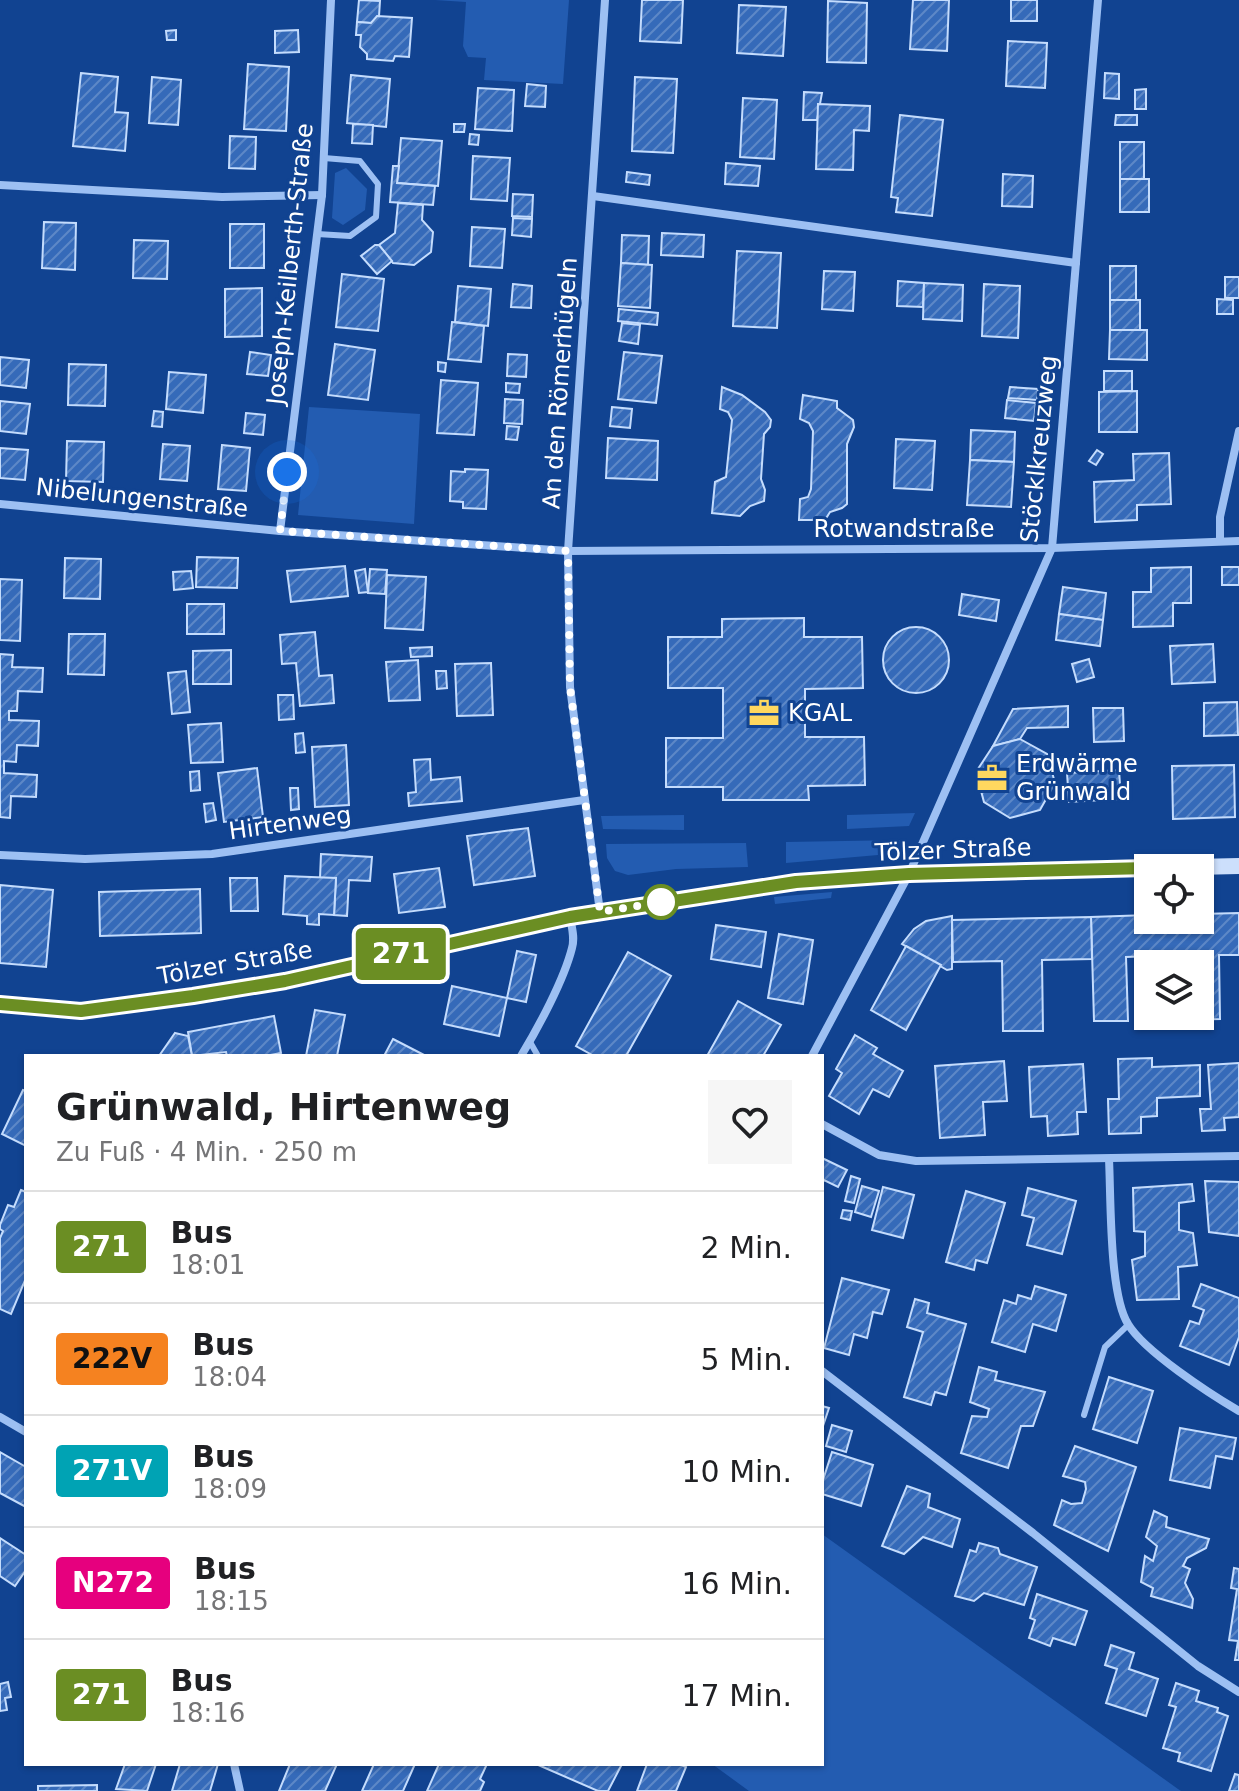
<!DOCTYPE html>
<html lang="de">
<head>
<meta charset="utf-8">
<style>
	body { margin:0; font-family:"DejaVu Sans",sans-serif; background:#f6f6f6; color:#202124; height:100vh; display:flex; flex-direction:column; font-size:30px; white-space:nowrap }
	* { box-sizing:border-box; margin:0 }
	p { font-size:26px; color:#757577 }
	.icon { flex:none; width:44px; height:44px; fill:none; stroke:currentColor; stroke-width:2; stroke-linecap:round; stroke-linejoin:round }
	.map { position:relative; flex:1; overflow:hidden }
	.sheet { position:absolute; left:24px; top:1054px; width:800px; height:712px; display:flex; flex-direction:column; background:#fff; border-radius:0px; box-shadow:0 2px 6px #0004 }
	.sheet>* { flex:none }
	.badge { padding:0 16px; border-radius:6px; font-size:28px; line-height:52px }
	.buttons { position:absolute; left:1134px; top:854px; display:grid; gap:16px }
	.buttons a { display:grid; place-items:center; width:80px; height:80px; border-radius:0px; background:#fff; box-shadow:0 2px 6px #0004; font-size:40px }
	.you { position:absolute; width:40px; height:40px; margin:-20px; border:6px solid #fff; border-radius:50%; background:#1a73e8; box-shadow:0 0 0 12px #1a73e833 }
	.map>.badge { position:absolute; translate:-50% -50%; box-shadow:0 0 0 4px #fff }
	.round { display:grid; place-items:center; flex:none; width:84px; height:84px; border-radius:0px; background:#f6f6f6 }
	.summary { display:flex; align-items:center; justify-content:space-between; height:136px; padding:0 32px }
	h1 { font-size:38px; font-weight:700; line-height:60px }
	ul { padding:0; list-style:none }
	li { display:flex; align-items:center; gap:24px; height:112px; padding:0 32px; border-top:2px solid #e0e0e0 }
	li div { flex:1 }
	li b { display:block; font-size:30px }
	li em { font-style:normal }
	li .badge { min-width:88px; font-weight:700; text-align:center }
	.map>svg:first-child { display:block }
	.grass { fill:#235cb1 }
	.building { fill:url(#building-hatch); stroke:#c4dcfd; stroke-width:2 }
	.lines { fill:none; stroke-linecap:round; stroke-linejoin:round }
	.lane { stroke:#9dc0f3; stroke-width:6 }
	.street { stroke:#9dc0f3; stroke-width:8 }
	.secondary { stroke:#ccdffc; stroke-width:16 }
	.line-casing { stroke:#fff; stroke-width:18 }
	.line { stroke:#6b8e23; stroke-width:12 }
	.walk { stroke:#fff; stroke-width:8; stroke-dasharray:0 14.4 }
	.stop-dot { fill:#fff; stroke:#6b8e23; stroke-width:4 }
	.labels { text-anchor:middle; stroke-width:6; stroke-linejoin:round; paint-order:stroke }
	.street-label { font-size:24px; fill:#fff; stroke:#114391 }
	.poi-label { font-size:24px; fill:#fff; stroke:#114391; text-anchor:start }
</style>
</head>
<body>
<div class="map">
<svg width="1239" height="1791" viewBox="0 0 1239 1791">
	<defs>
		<pattern id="building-hatch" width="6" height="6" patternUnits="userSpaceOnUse" patternTransform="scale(2)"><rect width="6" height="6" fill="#356ab9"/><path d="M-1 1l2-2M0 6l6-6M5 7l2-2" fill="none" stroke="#5d88c7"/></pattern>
	</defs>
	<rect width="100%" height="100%" fill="#114391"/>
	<!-- grass -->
	<g class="grass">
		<polygon points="435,0 569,0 563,84 484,80 486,58 468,57 463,46 466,2"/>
		<polygon points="346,168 367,189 365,210 343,225 332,218 335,173"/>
		<polygon points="309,407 420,414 414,524 298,515"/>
		<polygon points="915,813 909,826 847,829 847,815"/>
		<polygon points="684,815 684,830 603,829 601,816"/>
		<polygon points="902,840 893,851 878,855 786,863 786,842"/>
		<polygon points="746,843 748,867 676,869 628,875 615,871 607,858 606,844"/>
		<polygon points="832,892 831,898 775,904 774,897"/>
		<polygon points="822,1534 1178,1789 1181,1791 749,1791 712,1764 822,1764"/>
	</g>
	<!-- building -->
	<g class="building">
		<polygon points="359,0 380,1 379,16 371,23 357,22"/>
		<polygon points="642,0 683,0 681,43 640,41"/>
		<polygon points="913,0 949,0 947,51 910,49"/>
		<rect x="1011" y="0" width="26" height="21"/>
		<polygon points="828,1 867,3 866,63 827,62"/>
		<polygon points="739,5 786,7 783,56 737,53"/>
		<polygon points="377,16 412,18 409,57 395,56 393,61 367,59 367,54 360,47 361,35 356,35 357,22 371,23"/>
		<polygon points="176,30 176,40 167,40 166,31"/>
		<polygon points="298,30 299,52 275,53 275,31"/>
		<polygon points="1008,41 1047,43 1045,88 1006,86"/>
		<polygon points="248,64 289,67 286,131 244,129"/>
		<polygon points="81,73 118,77 115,112 128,113 125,151 73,146"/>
		<polygon points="1105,73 1119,74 1119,99 1104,98"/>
		<polygon points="351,75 390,79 386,127 347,123"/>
		<polygon points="152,77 181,80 178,125 149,123"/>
		<polygon points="635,77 677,79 673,153 632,151"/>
		<polygon points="527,84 546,86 545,107 525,106"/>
		<polygon points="478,88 514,90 512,131 475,129"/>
		<polygon points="1146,89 1146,109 1135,109 1135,90"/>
		<polygon points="804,92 822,93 817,120 803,120"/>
		<polygon points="743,98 777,100 774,159 740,157"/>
		<polygon points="818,104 870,106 869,131 854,130 853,170 816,169"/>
		<polygon points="900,115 943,120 932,216 896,212 898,198 891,197"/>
		<polygon points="1116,115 1137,115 1137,125 1115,125"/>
		<polygon points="353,124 373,125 372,144 352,143"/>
		<polygon points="454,124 465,124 464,132 454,132"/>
		<polygon points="470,134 479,135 478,145 469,144"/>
		<polygon points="230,136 256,137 255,169 229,168"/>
		<polygon points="401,138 442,141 438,186 397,183"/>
		<rect x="1120" y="142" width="24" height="37"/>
		<polygon points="473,156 510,158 507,201 471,199"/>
		<polygon points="726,163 760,166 758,186 725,184"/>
		<polygon points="393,166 399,166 397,183 435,186 433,205 390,202"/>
		<polygon points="627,172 650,175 649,185 626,182"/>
		<polygon points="1003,174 1033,176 1032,207 1002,206"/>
		<rect x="1120" y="179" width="29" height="33"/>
		<polygon points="513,194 533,195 532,217 512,216"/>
		<polygon points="398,203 423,205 422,220 433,232 431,252 414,265 393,263 379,245 395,233"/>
		<polygon points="513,218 532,219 531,237 512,235"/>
		<polygon points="44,222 76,223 75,270 42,268"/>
		<rect x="230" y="224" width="34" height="44"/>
		<polygon points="472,227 505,229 502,268 470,266"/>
		<polygon points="662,233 704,235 703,257 661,255"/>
		<polygon points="622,235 649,236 648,265 621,263"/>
		<polygon points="134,240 168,241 167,279 133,278"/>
		<polygon points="375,245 379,245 392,261 377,274 361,256"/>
		<polygon points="737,251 781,253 777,328 733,326"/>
		<polygon points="621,263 652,265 650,308 618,306"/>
		<rect x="1110" y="266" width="26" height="34"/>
		<polygon points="824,271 855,272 853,311 822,309"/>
		<polygon points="342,274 384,279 378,331 336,327"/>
		<rect x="1225" y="277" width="14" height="21"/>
		<polygon points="898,281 924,283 923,307 897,306"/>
		<polygon points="924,283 963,285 962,321 923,319"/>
		<polygon points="513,284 532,286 531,308 511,307"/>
		<polygon points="984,284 1020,286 1018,338 982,336"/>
		<polygon points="458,286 491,289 488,326 455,322"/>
		<polygon points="262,288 262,336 225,337 225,289"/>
		<polygon points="1217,299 1233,300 1233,314 1217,314"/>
		<rect x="1110" y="300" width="30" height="30"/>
		<polygon points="619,309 658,313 657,325 618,321"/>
		<polygon points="452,322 484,326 481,362 448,359"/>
		<polygon points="622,323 640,325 638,344 619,341"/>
		<polygon points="1110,330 1147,330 1147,360 1109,359"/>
		<polygon points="335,344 375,350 368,400 328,395"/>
		<polygon points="250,352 271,355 268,376 247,374"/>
		<polygon points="624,352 662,356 656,403 618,399"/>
		<polygon points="508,354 527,355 526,377 507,376"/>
		<polygon points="0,357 29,360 26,388 0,385"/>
		<polygon points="438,362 446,363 445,372 438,371"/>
		<polygon points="69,364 106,365 105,406 68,405"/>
		<rect x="1104" y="371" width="28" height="20"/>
		<polygon points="169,372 206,375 203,413 166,409"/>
		<polygon points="441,380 478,383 474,435 437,433"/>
		<polygon points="506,383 520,384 519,393 506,392"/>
		<polygon points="722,387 742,395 765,412 771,420 770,427 764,434 761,479 765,490 764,501 750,506 740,516 712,513 715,482 726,477 732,420 728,412 720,409"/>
		<polygon points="1010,387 1038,389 1037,400 1008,398"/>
		<polygon points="1137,391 1137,432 1099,432 1099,392"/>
		<polygon points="803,395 837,401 837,408 853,420 854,427 847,444 847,504 842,508 830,512 825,520 799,520 800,499 808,497 811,489 813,431 809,423 800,419"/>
		<polygon points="505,399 523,400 522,424 504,423"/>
		<polygon points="1007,400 1036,403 1034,421 1005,418"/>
		<polygon points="0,401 30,404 26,434 0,431"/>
		<polygon points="612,407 632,409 630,428 610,426"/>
		<polygon points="154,411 163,412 162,427 152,426"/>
		<polygon points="246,413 265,415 263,435 244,433"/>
		<polygon points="507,426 519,427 517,440 506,439"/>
		<polygon points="971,430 1015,432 1014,462 970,460"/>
		<polygon points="608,438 658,441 657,480 606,478"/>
		<polygon points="896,439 935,441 932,490 894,488"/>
		<polygon points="67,441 104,442 103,482 66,481"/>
		<polygon points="163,444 190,446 187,481 160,479"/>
		<polygon points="222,445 250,448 246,491 218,489"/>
		<polygon points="0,448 28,450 25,480 0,478"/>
		<polygon points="1097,450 1103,454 1096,465 1089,461"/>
		<polygon points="1169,453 1171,504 1137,505 1137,520 1095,522 1094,482 1134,480 1133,454"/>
		<polygon points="970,460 1014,462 1011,507 967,505"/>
		<polygon points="465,469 488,470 486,509 463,508 463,502 450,501 451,471 465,472"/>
		<polygon points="197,557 238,558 237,588 196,587"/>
		<polygon points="65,558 101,559 100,599 64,598"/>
		<polygon points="345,566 348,596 291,602 287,571"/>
		<polygon points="1191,567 1191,603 1173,603 1173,626 1133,627 1133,592 1151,592 1151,568"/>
		<rect x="1222" y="567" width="17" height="18"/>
		<polygon points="365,569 368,592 359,593 355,571"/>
		<polygon points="370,569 387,570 385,594 368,593"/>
		<polygon points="191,571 193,588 174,590 173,572"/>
		<polygon points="387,575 426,577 423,630 385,628"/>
		<polygon points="0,579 22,580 20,641 0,640"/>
		<polygon points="1063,587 1106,593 1103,620 1059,614"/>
		<polygon points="962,594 999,600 996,621 959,615"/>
		<rect x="187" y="604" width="37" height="30"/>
		<polygon points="1059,614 1103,620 1100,646 1056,640"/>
		<polygon points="804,618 804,637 862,637 863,688 805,689 805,737 864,737 865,785 808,786 809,800 723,800 723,787 666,787 666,738 723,738 723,688 668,688 668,637 722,637 722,619"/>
		<circle cx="916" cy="660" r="33"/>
		<polygon points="315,632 319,676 332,675 334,703 300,706 296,663 282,664 280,635"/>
		<polygon points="69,634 105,634 104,675 68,674"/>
		<polygon points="1213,644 1215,682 1172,684 1170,646"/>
		<polygon points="432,647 432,656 411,657 410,648"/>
		<polygon points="231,650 231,684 193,684 193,651"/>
		<polygon points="0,654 13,655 12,667 43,668 42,692 18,691 17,711 9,711 9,720 39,721 38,746 17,745 16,762 4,761 4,773 37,775 36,797 11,796 10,818 0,817"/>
		<polygon points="1089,659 1094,677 1077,682 1072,664"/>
		<polygon points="418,660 420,700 389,701 386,662"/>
		<polygon points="491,663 493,715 457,716 455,664"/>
		<polygon points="186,671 190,712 172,714 168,673"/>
		<polygon points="436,671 446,671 447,688 437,689"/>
		<polygon points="278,695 293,695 294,719 279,720"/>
		<polygon points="1237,702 1238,735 1204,736 1204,703"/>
		<polygon points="1068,706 1068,727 1027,728 1020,739 993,746 1013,709"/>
		<polygon points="1093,708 1123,708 1124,741 1094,742"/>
		<polygon points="221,723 223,762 191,763 188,725"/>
		<polygon points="303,733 305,752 296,753 295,734"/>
		<polygon points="1020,739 1047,754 1055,783 1040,810 1010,818 984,802 976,772 993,746"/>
		<polygon points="346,745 349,805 315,807 312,747"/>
		<polygon points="430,759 431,780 460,777 462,801 409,806 408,793 416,792 414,760"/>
		<polygon points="1234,765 1235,817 1173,819 1172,766"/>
		<polygon points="257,768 263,817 224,822 218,773"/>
		<polygon points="1119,770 1121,799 1069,802 1067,773"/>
		<polygon points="199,771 200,790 191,791 190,772"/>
		<polygon points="290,788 298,788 299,809 291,810"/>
		<polygon points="213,803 216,820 206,822 204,804"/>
		<polygon points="528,828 535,876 474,885 467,836"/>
		<polygon points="321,854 372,857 370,881 349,880 347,916 334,915 336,878 320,878"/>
		<polygon points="439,868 445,907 399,913 394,874"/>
		<polygon points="285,876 336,878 334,915 319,914 319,925 307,924 307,916 283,914"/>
		<polygon points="230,878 257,878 258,911 231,911"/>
		<polygon points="0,885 53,890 46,967 0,963"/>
		<polygon points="200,889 201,933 100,936 99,892"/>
		<polygon points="1239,913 1239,955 1219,955 1220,1019 1181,1020 1181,1016 1200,1016 1200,964 1179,964 1179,955 1126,957 1128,1021 1094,1021 1091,917 1148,915 1148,920 1200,920 1200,914"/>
		<polygon points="952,916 952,969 947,970 902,944 914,929 926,921"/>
		<polygon points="1091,917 1092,959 1042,960 1043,1031 1003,1031 1002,961 953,962 952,920"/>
		<polygon points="716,925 766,932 761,967 711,959"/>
		<polygon points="779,934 813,940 803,1004 768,998"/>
		<polygon points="906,946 941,965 906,1030 871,1010"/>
		<polygon points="517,951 536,955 526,1002 507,998"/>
		<polygon points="628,952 671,976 626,1056 594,1056 576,1046"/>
		<polygon points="452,986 507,998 499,1036 444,1024"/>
		<polygon points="738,1001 781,1025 763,1056 707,1056"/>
		<polygon points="315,1010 345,1015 337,1056 306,1056"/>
		<polygon points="274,1016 281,1053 265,1056 227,1056 226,1052 192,1056 188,1032"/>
		<polygon points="175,1033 188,1036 192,1056 159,1056"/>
		<polygon points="855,1035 877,1048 873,1054 903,1071 889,1097 873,1089 859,1114 829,1096 842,1073 836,1069"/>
		<polygon points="393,1039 426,1056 384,1056"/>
		<polygon points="1152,1058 1152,1067 1200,1065 1200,1096 1157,1098 1157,1116 1141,1117 1141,1133 1109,1134 1108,1099 1119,1099 1118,1059"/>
		<polygon points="1004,1061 1007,1101 983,1102 985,1135 940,1138 935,1066"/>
		<polygon points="1239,1063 1239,1117 1224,1118 1225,1130 1202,1131 1200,1109 1211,1109 1208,1065"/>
		<polygon points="1083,1064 1086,1112 1077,1112 1078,1134 1048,1136 1047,1116 1031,1117 1029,1067"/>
		<polygon points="23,1090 26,1091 26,1146 2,1134"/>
		<polygon points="822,1158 847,1170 838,1187 824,1180 822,1184"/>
		<polygon points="851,1176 860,1179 854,1203 845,1201"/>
		<polygon points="1205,1181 1239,1182 1239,1236 1209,1232"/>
		<polygon points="1192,1184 1194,1201 1179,1203 1179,1230 1193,1233 1197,1265 1178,1267 1179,1299 1137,1300 1132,1260 1145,1256 1145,1232 1134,1231 1133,1188"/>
		<polygon points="862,1186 879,1191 871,1217 855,1212"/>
		<polygon points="883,1187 914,1195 903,1238 872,1230"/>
		<polygon points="1028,1188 1076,1201 1062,1254 1027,1245 1034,1218 1022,1215"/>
		<polygon points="21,1190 26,1192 26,1278 11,1314 0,1309 0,1238 3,1231 0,1229 0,1225 8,1205 14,1207"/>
		<polygon points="966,1191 1005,1203 987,1263 976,1260 974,1270 946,1262"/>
		<polygon points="843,1210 852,1211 850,1220 841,1218"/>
		<polygon points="842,1278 889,1290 882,1314 873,1312 867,1338 854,1334 849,1355 824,1348"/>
		<polygon points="1201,1284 1239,1298 1239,1337 1229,1365 1180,1346 1190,1321 1199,1324 1204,1310 1193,1306"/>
		<polygon points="1035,1286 1066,1295 1056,1331 1033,1324 1025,1352 992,1342 1004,1300 1016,1304 1018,1295 1031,1299"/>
		<polygon points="915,1299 929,1303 927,1313 966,1324 946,1395 935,1392 931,1405 904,1397 923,1332 907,1327"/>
		<polygon points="979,1367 997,1372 995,1380 1045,1392 1033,1426 1021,1426 1008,1468 961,1453 972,1416 987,1417 989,1409 970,1402"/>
		<polygon points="1109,1377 1153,1391 1137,1443 1093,1429"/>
		<polygon points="822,1406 829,1408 822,1429"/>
		<polygon points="832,1425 852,1431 846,1452 826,1446"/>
		<polygon points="1180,1428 1236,1438 1232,1459 1216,1456 1210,1488 1170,1480"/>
		<polygon points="1075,1446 1136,1467 1108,1551 1054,1525 1062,1500 1071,1504 1082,1503 1086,1489 1085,1482 1063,1476"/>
		<polygon points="0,1452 26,1467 26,1507 0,1493"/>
		<polygon points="832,1452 873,1465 861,1506 822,1494 822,1483"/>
		<polygon points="907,1486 930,1494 928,1507 960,1519 952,1547 923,1537 904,1554 882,1546"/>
		<polygon points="1154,1511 1167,1517 1166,1527 1209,1539 1206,1548 1187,1558 1183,1566 1190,1569 1185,1583 1193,1599 1192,1608 1151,1596 1153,1588 1141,1582 1145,1556 1153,1561 1157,1546 1146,1537"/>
		<polygon points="0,1538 26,1555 26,1570 15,1586 0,1576"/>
		<polygon points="979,1543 998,1548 1000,1554 1037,1567 1024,1605 984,1593 974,1601 955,1596 970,1550 976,1552"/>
		<polygon points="1234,1568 1239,1569 1239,1660 1235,1660 1238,1641 1229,1640 1237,1589 1231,1588"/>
		<polygon points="1037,1594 1087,1611 1075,1645 1053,1638 1050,1646 1029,1638 1035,1620 1030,1618"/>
		<polygon points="1111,1645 1134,1653 1129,1669 1158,1679 1146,1716 1106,1703 1117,1669 1105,1665"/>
		<polygon points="8,1682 11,1697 5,1698 7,1710 0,1711 0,1684"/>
		<polygon points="1176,1683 1199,1691 1196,1701 1218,1708 1217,1712 1228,1716 1211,1771 1178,1761 1180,1753 1163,1748 1176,1707 1169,1705"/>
		<polygon points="125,1764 156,1764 147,1791 116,1789"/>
		<polygon points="180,1764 218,1764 210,1791 172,1791"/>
		<polygon points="290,1764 337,1764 325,1791 279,1791"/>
		<polygon points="374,1764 415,1764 403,1791 362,1791"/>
		<polygon points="439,1764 487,1764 480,1779 484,1782 480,1791 427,1791"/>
		<polygon points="536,1764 622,1764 608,1791 598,1791"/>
		<polygon points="647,1764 679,1764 686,1767 676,1791 637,1791"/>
		<polygon points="1235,1774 1239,1775 1239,1791 1229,1791"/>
		<polygon points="97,1785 97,1791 38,1791 38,1786"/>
	</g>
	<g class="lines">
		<!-- lane -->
		<g class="lane">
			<polyline points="317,234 350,236 376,217 378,184 360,161 324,158"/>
			<polyline points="530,1042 538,1056"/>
			<polyline points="1084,1415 1105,1347 1128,1325"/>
		</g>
		<!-- street -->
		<g class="street">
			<polyline points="0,185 222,197 322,195"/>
			<polyline points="593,196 1076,263"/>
			<polyline points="0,504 280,531 568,551 1052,548 1239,541"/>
			<polyline points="280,531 322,195 331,0"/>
			<polyline points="1220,541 1220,517 1239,431"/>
			<polyline points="0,855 85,859 212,854 584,800"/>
			<polyline points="600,912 570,687 568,551 605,0"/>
			<path d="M521 1056C538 1028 564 980 572 948 575 938 572 928 570 917"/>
			<polyline points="812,1056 909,874 1052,548 1098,0"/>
			<polyline points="822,1124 879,1155 916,1161 1239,1156"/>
			<path d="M1109 1159C1111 1198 1109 1294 1128 1324 1144 1351 1210 1394 1239 1411"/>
			<polyline points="822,1371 1033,1533 1198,1666 1239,1692"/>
			<polyline points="0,1417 26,1432"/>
			<polyline points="234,1764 240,1791"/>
		</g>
		<!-- secondary -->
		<g class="secondary">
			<polyline points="1151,868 1239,866"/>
			<polyline points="0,1004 81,1011 193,996 285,981 570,917 796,882 909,874 1148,868"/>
		</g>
	</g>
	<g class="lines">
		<!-- line casing -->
		<g class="line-casing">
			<polyline id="line" points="0,1004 81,1011 193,996 285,981 570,917 796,882 909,874 1148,868"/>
		</g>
		<!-- line -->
		<use href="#line" class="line"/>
		<!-- walk -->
		<polyline class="walk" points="287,472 280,531 568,551 570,687 600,912 661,902"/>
	</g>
	<!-- icons -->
	<defs>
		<g id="office-bare" transform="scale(2.4)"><path d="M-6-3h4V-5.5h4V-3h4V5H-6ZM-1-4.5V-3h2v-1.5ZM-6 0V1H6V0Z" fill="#ffd85f" stroke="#114391" stroke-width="2.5" paint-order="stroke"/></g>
	</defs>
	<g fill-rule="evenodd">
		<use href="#office-bare" x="764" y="713"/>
		<use href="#office-bare" x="992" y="778"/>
	</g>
	<!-- markers -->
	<circle class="stop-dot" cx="661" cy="902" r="16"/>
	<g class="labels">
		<!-- street labels -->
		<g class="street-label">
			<text transform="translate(290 264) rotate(-84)" y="8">Joseph-Keilberth-Straße</text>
			<text transform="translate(560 383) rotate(-86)" y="8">An den Römerhügeln</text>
			<text transform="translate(1039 449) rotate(-84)" y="8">Stöcklkreuzweg</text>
			<text transform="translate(142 498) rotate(6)" y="8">Nibelungenstraße</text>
			<text x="904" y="537">Rotwandstraße</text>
			<text transform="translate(290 823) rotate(-8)" y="8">Hirtenweg</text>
			<text transform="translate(953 850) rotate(-2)" y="8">Tölzer Straße</text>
			<text transform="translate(235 963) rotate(-10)" y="8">Tölzer Straße</text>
		</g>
		<!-- poi labels -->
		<g class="poi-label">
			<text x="788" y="721">KGAL</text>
			<text x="1016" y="772">Erdwärme<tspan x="1016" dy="28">Grünwald</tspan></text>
		</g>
	</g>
</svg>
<div class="buttons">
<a><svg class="icon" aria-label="locate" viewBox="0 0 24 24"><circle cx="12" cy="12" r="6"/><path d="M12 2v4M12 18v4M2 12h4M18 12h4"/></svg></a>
<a><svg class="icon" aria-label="layers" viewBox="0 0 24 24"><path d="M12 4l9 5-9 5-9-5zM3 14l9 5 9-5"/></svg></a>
</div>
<div class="you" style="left:287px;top:472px"></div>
<b class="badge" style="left:401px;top:954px;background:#6b8e23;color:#fff">271</b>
<section class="sheet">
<div class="summary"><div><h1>Grünwald, Hirtenweg</h1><p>Zu Fuß · 4 Min. · 250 m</p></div><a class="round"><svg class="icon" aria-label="heart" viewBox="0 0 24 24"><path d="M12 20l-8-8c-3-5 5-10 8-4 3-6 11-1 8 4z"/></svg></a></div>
<ul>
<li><span class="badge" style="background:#6b8e23;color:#fff">271</span><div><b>Bus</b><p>18:01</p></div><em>2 Min.</em></li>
<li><span class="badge" style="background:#f58220;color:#111">222V</span><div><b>Bus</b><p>18:04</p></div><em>5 Min.</em></li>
<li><span class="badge" style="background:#00a3b4;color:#fff">271V</span><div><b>Bus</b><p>18:09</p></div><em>10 Min.</em></li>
<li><span class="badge" style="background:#e6007e;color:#fff">N272</span><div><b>Bus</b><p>18:15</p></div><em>16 Min.</em></li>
<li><span class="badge" style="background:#6b8e23;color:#fff">271</span><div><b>Bus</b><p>18:16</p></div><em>17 Min.</em></li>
</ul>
</section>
</div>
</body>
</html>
